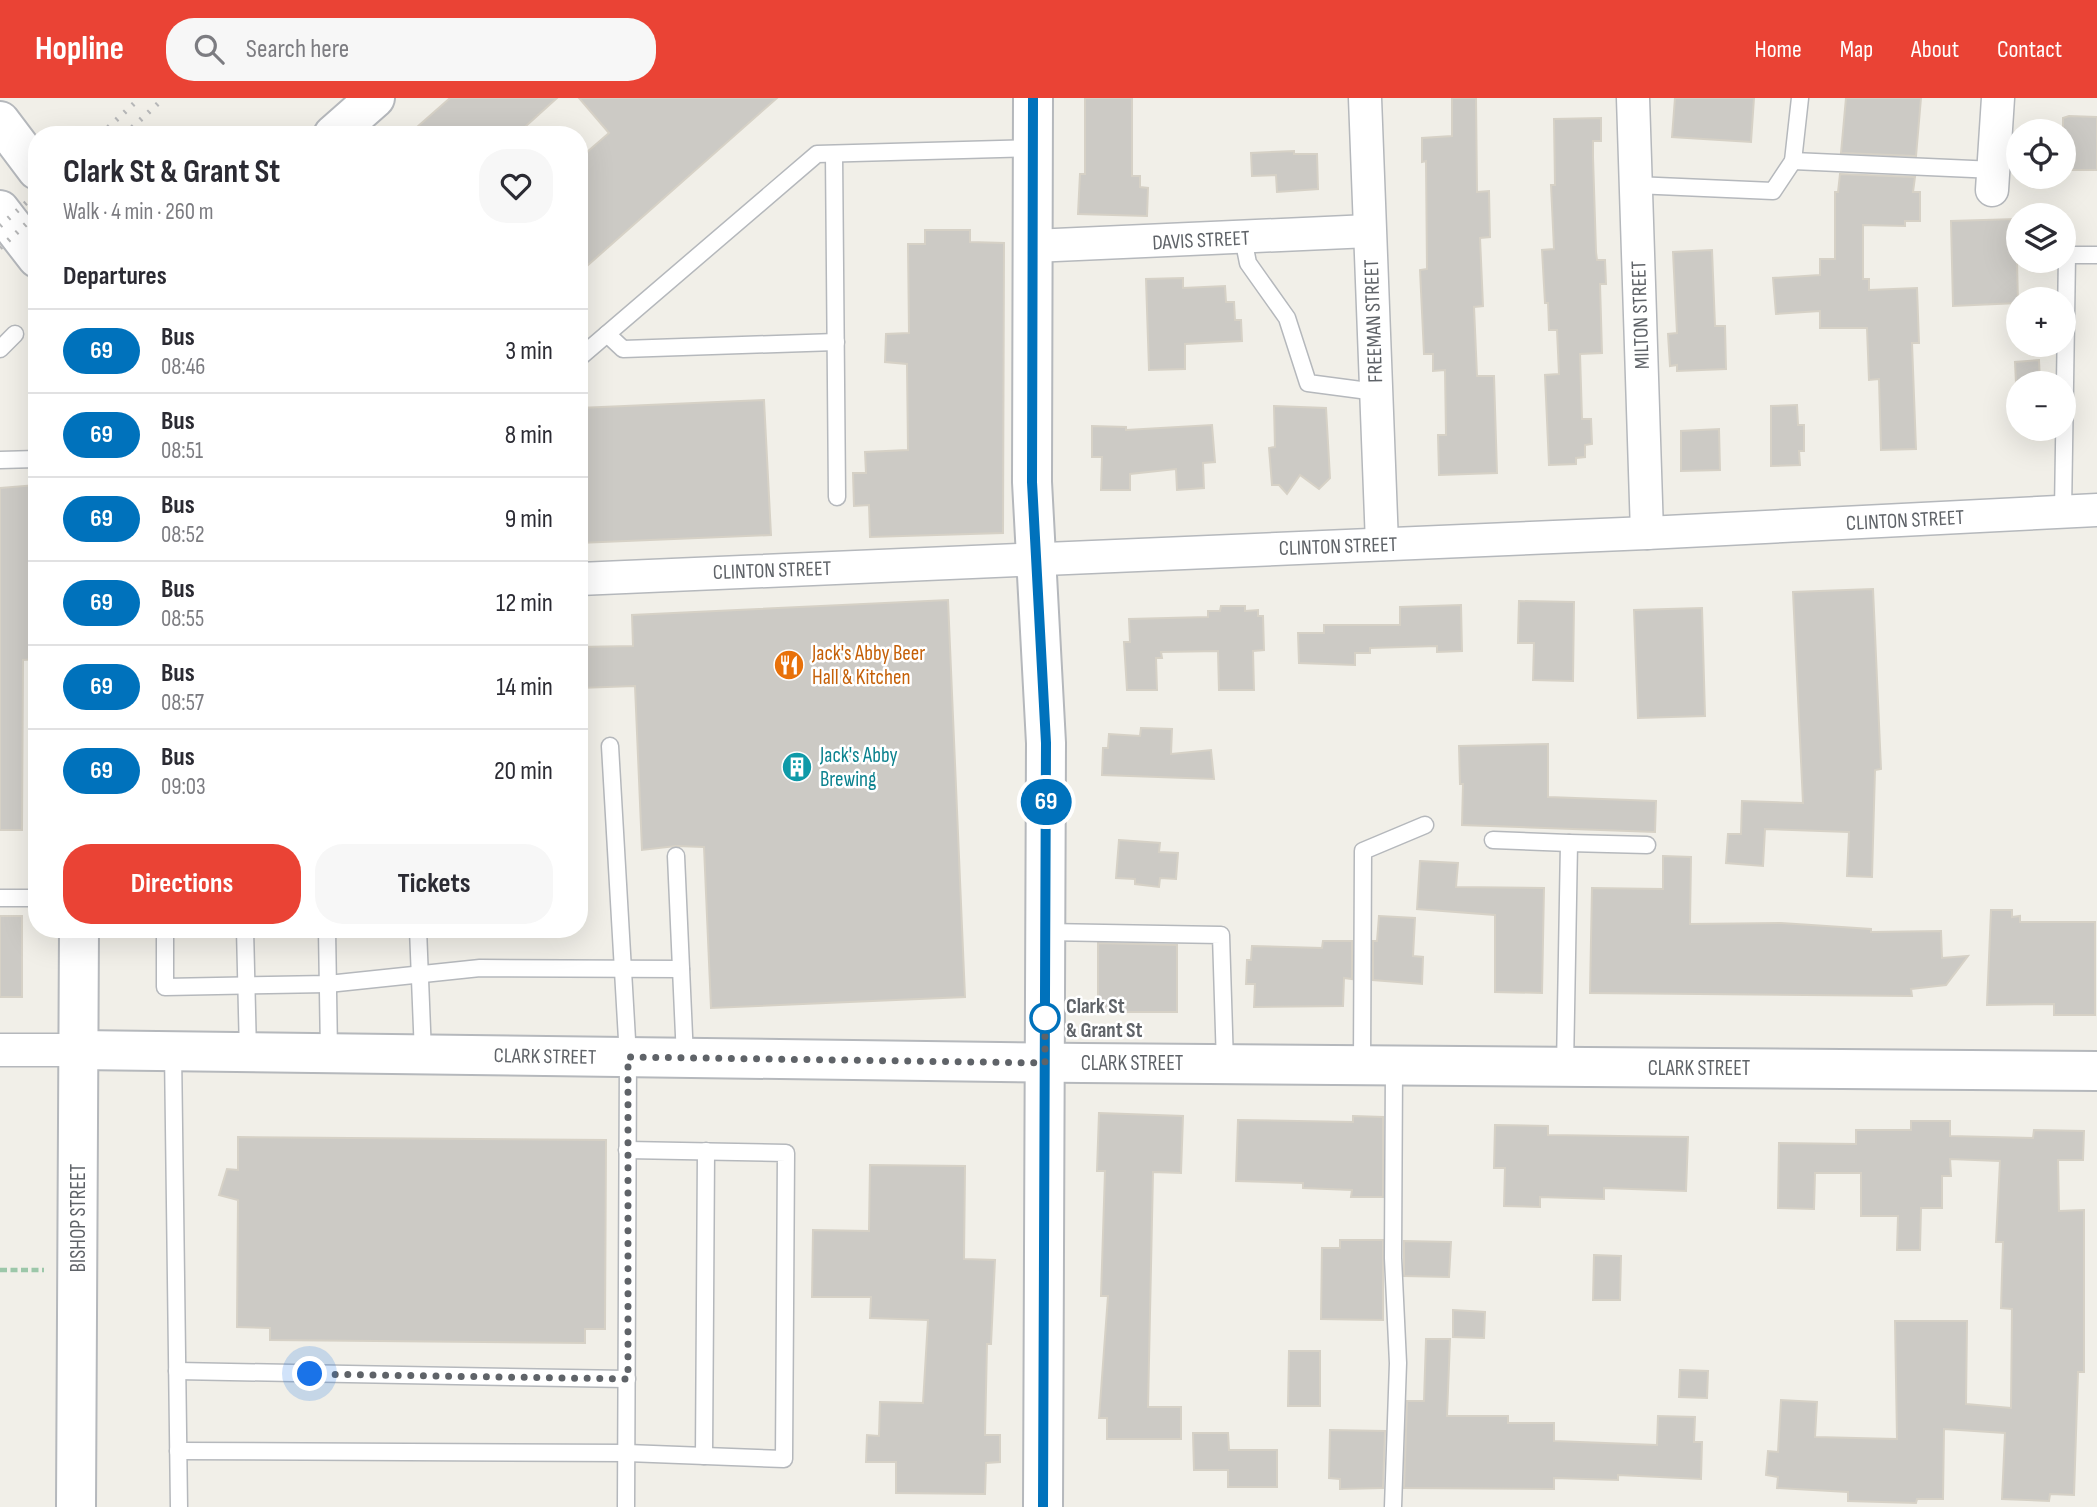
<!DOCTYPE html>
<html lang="en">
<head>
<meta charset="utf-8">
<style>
	body { margin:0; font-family:"Sofia Sans Condensed",sans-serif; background:#f7f7f7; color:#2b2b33; height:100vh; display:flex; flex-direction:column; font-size:26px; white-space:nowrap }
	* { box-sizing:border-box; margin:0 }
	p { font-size:23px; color:#7c7c81 }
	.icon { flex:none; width:38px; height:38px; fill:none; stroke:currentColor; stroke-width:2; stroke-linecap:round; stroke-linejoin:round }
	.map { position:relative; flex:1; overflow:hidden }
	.side { position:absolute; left:28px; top:28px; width:560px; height:812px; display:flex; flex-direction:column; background:#fff; border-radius:28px; box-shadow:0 7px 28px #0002 }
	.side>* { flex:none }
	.badge { padding:0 14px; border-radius:23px; font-size:24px; line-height:46px }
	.controls { position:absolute; left:2006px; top:21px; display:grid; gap:14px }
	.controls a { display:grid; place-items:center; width:70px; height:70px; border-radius:50%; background:#fff; box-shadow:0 7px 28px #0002; font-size:35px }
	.you { position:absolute; width:35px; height:35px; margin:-18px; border:5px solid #fff; border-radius:50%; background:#1a73e8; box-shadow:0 0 0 10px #1a73e833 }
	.map>.badge { position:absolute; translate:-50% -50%; box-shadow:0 0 0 4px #fff }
	h2 { padding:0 35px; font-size:26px; line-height:63px }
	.round { display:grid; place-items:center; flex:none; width:74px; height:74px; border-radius:28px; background:#f7f7f7 }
	.headline { display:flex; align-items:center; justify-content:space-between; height:119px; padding:0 35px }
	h1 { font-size:33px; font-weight:700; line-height:52px }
	.action { display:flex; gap:14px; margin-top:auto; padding:14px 35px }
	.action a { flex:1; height:80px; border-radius:28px; background:#ea4335; color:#fff; font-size:28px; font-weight:700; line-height:80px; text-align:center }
	.action a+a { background:#f7f7f7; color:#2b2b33 }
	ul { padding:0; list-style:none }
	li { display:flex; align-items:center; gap:21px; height:84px; padding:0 35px; border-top:2px solid #e1e1e2 }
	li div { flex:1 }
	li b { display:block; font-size:26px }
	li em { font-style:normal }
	li .badge { min-width:77px; font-weight:700; text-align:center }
	header { display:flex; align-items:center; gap:42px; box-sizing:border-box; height:98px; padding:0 35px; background:#ea4335; color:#fff }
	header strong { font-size:33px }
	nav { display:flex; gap:38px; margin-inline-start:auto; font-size:24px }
	.search { width:490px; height:63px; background:#f7f7f7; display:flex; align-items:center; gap:18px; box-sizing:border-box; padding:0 24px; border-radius:28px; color:#7c7c81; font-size:26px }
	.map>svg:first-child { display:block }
	.building { fill:#cccac5; stroke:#d6d1c6; stroke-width:2 }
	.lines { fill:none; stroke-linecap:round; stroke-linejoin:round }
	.service-casing { stroke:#b5b8bc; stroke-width:19 }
	.minor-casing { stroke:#b5b8bc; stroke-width:35 }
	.tertiary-casing { stroke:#b5b8bc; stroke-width:42 }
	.path { stroke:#9cc7a9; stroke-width:4.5; stroke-dasharray:7 3.5; stroke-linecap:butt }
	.service { stroke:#fff; stroke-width:16 }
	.minor { stroke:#fff; stroke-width:32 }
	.tertiary { stroke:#fff; stroke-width:38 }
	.rail { stroke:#b6b7b8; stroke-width:5; stroke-dasharray:2 9; stroke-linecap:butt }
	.line-casing { stroke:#fff; stroke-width:16 }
	.line { stroke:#0072bc; stroke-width:10 }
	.walk { stroke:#5f6368; stroke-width:7; stroke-dasharray:0 12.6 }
	.stop-dot { fill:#fff; stroke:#0072bc; stroke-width:3.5 }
	.labels { text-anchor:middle; stroke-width:5; stroke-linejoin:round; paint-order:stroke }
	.street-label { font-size:21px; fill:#5f6368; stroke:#fff }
	.food-label { font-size:21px; fill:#c56008; stroke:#fff; text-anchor:start }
	.culture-label { font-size:21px; fill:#0d838f; stroke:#fff; text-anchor:start }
	.stop-label { font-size:21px; font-weight:bold; fill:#5f6368; stroke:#fff; text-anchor:start }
</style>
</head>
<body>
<header>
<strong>Hopline</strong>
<div class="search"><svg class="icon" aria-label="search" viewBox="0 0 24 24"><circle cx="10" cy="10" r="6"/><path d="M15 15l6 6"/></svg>Search here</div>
<nav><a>Home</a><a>Map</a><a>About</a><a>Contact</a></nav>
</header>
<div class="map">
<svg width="2097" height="1409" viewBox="0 0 2097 1409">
	<rect width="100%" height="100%" fill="#f1efe8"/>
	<!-- building -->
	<g class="building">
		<polygon points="450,0 557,0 516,37 408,37"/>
		<polygon points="579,0 777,0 579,175 579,61 609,35"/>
		<polygon points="1085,0 1132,0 1132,78 1140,78 1140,89 1148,90 1147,118 1078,116 1080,76 1085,76"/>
		<polygon points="1452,0 1476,0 1477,94 1489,93 1490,139 1480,140 1483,208 1474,209 1477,278 1494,278 1497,375 1439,377 1438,337 1446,337 1445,272 1433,273 1433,256 1424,256 1420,172 1427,171 1426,63 1422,64 1422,40 1452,38"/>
		<polygon points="1675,0 1754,0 1751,44 1672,39"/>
		<polygon points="1846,0 1921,0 1916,58 1841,55"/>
		<polygon points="2069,18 2097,19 2097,72 2063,72 2063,20"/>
		<polygon points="1601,20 1601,43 1593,43 1593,59 1596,154 1597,162 1605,162 1606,186 1600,186 1602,255 1580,256 1582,321 1591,321 1592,346 1585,347 1585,359 1576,360 1576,366 1549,367 1545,277 1559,276 1557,232 1549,232 1548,205 1545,205 1542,152 1554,151 1551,87 1555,87 1554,21"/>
		<polygon points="1294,53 1294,56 1317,56 1318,91 1277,94 1276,77 1252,78 1251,55"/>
		<polygon points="1840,76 1915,79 1913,94 1920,94 1920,123 1905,123 1905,128 1863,127 1863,181 1869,181 1869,192 1917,190 1919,245 1912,245 1916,351 1881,352 1879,281 1869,282 1867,230 1820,230 1820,213 1776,216 1773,180 1820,177 1820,161 1835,161 1835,94 1838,94"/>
		<polygon points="2016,121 2018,205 1953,208 1951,123"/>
		<polygon points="925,132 970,132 970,144 1004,145 1003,435 870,439 869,407 854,408 853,375 866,375 865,354 908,352 907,266 885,264 886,236 909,235 908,146 925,146"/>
		<polygon points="1712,152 1715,228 1725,228 1726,271 1677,273 1677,267 1670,268 1668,236 1677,235 1673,154"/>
		<polygon points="1183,180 1183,190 1225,188 1226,204 1234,204 1235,222 1241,222 1242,243 1185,246 1185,271 1149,272 1146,181"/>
		<polygon points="2039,262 2040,285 2016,285 2015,264"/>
		<polygon points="764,302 771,437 579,445 579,310"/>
		<polygon points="1797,307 1798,327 1804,327 1804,353 1799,353 1800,367 1771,368 1771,308"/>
		<polygon points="1274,308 1326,310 1330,380 1319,391 1300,377 1287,396 1279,387 1272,387 1269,350 1275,349"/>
		<polygon points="1212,327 1215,364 1203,365 1204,390 1177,392 1176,371 1130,376 1130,392 1101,392 1102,359 1092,359 1092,328 1126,329 1126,332"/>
		<polygon points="1719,331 1720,372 1681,373 1681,333"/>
		<polygon points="36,387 37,561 23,562 22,732 0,732 0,390"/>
		<polygon points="1873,491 1881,671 1875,672 1872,779 1847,778 1849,734 1765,731 1763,768 1726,765 1728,736 1741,736 1742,703 1803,705 1793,494"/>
		<polygon points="948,502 965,899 711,910 704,749 676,748 642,752 635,588 579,590 579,549 633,548 632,517"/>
		<polygon points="1519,503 1574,504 1573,583 1533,582 1534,545 1518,545"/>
		<polygon points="1461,507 1462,553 1437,554 1437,548 1370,550 1370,555 1355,555 1355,567 1299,565 1298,535 1324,535 1324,527 1400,527 1400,509"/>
		<polygon points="1221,508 1245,508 1245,513 1258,512 1258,518 1263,518 1264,552 1253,553 1254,592 1219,592 1218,553 1161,554 1162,560 1156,560 1157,592 1127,592 1124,544 1130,544 1129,521 1208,519 1208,513 1220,513"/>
		<polygon points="1702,510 1705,618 1638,620 1634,512"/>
		<polygon points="1141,630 1172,631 1171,656 1211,652 1214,681 1102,677 1103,650 1108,650 1109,636 1140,638"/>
		<polygon points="1548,646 1548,699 1656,703 1655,734 1462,727 1463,686 1460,686 1459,648"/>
		<polygon points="1119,742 1160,745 1159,754 1178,755 1176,781 1160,780 1159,789 1135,786 1135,781 1116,780"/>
		<polygon points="1663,758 1691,759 1690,826 1781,825 1871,831 1871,834 1941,833 1942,860 1968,858 1946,887 1911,891 1912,898 1590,895 1592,790 1663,791"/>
		<polygon points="1420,763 1458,765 1456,789 1544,790 1542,895 1495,894 1495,817 1417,811"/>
		<polygon points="1991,812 2012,812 2012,819 2020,818 2020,824 2095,824 2095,917 2054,917 2054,906 1987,907"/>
		<rect x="0" y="818" width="22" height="81"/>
		<polygon points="1379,818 1415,820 1413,858 1423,859 1422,886 1373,882 1373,843 1377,843"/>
		<polygon points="1323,843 1352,843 1352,881 1344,880 1343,908 1254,909 1255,886 1246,886 1247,862 1251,862 1252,848 1322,850"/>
		<polygon points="1098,845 1177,847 1177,914 1098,914"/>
		<polygon points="1099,1015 1183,1018 1181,1075 1153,1074 1148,1309 1181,1309 1181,1341 1107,1341 1107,1320 1099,1320 1108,1198 1101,1198 1105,1073 1097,1073"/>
		<polygon points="1353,1018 1383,1019 1383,1099 1351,1099 1352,1092 1303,1090 1303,1085 1236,1083 1238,1022 1353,1024"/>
		<polygon points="1911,1023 1950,1023 1950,1038 2033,1040 2034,1032 2084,1033 2083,1062 2058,1062 2059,1113 2084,1112 2084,1274 2078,1274 2074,1397 2050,1396 2049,1403 2002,1401 2005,1335 1944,1331 1943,1401 1917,1401 1916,1405 1848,1403 1848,1394 1777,1390 1778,1379 1766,1377 1768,1353 1778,1354 1781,1302 1817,1304 1815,1339 1897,1341 1895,1223 1967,1223 1966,1306 2011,1310 2012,1211 2001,1210 2003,1144 1996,1144 2000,1063 1950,1061 1951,1078 1942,1078 1942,1110 1921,1110 1920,1152 1897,1152 1898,1118 1861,1118 1861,1075 1815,1075 1814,1111 1778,1110 1779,1045 1856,1046 1856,1032 1911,1032"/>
		<polygon points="1495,1027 1548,1028 1548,1037 1688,1039 1686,1093 1604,1090 1604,1101 1540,1099 1540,1109 1504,1108 1505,1070 1494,1070"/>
		<polygon points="238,1039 606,1042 605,1231 585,1231 585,1245 270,1242 270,1230 237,1229 238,1102 219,1097 227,1071 238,1072"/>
		<polygon points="870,1067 965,1068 964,1161 995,1162 991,1246 987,1246 985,1337 1000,1337 1000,1364 986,1365 985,1396 896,1395 896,1364 866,1364 867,1337 879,1338 880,1304 923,1305 928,1222 870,1220 871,1199 812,1199 813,1132 869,1133"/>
		<polygon points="1340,1142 1383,1142 1383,1222 1321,1221 1322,1150 1340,1150"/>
		<polygon points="1404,1143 1451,1144 1449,1179 1404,1178"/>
		<polygon points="1594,1157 1621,1158 1620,1202 1593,1202"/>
		<polygon points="1453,1212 1485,1214 1484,1240 1453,1239"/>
		<polygon points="1426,1241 1450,1241 1447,1318 1508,1318 1508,1325 1554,1325 1554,1343 1657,1347 1658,1318 1695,1319 1694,1344 1702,1344 1701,1381 1618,1377 1618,1382 1554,1380 1554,1391 1404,1390 1407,1303 1424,1303"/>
		<polygon points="1289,1253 1320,1253 1320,1308 1288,1308"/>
		<polygon points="1680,1272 1708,1273 1707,1300 1679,1299"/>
		<polygon points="1330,1332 1385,1333 1383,1390 1340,1391 1340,1381 1329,1380"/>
		<polygon points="1193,1335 1228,1335 1229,1352 1277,1352 1277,1389 1228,1389 1228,1372 1194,1372"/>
	</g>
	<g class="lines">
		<!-- service casing -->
		<g class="service-casing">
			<g id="service">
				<polyline points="834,56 837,399"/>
				<polyline points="1793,63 1995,72"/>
				<polyline points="1635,87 1773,93 1793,63 1800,0"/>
				<polyline points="1243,140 1248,165 1287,220 1308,285 1376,294"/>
				<polyline points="607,236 623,251 836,244"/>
				<polyline points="0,251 15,236"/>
				<polyline points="579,260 817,56 1033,50"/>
				<polyline points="0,362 37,361"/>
				<polyline points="2063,414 2067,157 2097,157"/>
				<polyline points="610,648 628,959 626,1409"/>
				<polyline points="1493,742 1569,745"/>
				<polyline points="676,758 685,960"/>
				<polyline points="0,800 37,800"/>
				<polyline points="165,831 165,889 328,886 480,870 681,871"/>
				<polyline points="245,831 248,955"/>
				<polyline points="327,831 329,955"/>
				<polyline points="418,831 423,956"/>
				<polyline points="1046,834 1221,837 1225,966"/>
				<polyline points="173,953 179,1409"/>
				<polyline points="1362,967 1363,753 1425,727"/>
				<polyline points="1565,969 1569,745 1647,747"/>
				<polyline points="177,1273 627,1281"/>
				<polyline points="178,1353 627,1355 784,1361 786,1055 627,1052"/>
				<polyline points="704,1358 706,1053"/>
				<polyline points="1393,1409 1398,1265 1393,1160 1394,968"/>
			</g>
		</g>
		<!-- minor casing -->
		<g class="minor-casing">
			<g id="minor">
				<polyline points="1365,0 1382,446"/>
				<polyline points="1633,0 1647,435"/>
				<polyline points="1992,92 1998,0"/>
				<polyline points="1033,148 1369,133"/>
				<polyline points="579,481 1647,435 2097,412"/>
				<polyline points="0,952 78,952"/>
			</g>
		</g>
		<!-- tertiary casing -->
		<g class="tertiary-casing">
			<g id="tertiary">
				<polyline points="1033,0 1032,384 1046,645 1043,1409"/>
				<polyline points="0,23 37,72"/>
				<polyline points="333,37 375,0"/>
				<polyline points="0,112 37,160"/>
				<polyline points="78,952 1083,965 2097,973"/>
				<polyline points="76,1409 79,831"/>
			</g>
		</g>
		<!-- path -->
		<polyline class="path" points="0,1172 44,1172"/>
		<!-- service -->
		<use href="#service" class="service"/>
		<!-- minor -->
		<use href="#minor" class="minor"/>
		<!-- tertiary -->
		<use href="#tertiary" class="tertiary"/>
		<!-- rail -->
		<g class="rail">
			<polyline points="100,37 140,0"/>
			<polyline points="124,37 164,0"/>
			<polyline points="0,128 37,95"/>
			<polyline points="0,150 37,116"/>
		</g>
	</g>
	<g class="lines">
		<!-- line casing -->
		<g class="line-casing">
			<polyline id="line" points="1033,0 1032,384 1046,645 1043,1409"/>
		</g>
		<!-- line -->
		<use href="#line" class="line"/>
		<!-- walk -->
		<polyline class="walk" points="310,1276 628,1281 628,959 1045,965 1045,920"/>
	</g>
	<!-- icons -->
	<defs>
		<g id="restaurant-disc" transform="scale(1.575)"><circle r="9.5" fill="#e8710a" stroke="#fff"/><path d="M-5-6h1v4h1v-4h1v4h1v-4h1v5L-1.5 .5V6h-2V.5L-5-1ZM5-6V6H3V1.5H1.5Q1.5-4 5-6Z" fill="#fff"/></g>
		<g id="building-disc" transform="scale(1.575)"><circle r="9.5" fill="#0f9aa8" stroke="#fff"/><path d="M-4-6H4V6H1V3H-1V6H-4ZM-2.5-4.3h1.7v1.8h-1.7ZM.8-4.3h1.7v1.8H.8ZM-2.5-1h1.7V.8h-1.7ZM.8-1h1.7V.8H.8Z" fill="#fff"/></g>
	</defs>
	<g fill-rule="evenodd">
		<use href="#restaurant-disc" x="789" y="567"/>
		<use href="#building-disc" x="797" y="669"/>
	</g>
	<!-- markers -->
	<circle class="stop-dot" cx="1045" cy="920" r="14"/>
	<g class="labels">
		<!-- street labels -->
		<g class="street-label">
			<text transform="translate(1201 142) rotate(-3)" y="7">DAVIS STREET</text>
			<text transform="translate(1640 217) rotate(-92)" y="7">MILTON STREET</text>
			<text transform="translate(1373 223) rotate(-92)" y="7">FREEMAN STREET</text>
			<text transform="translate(1905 422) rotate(-3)" y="7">CLINTON STREET</text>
			<text transform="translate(1338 448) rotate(-2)" y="7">CLINTON STREET</text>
			<text transform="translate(772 472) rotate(-2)" y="7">CLINTON STREET</text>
			<text transform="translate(545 958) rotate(1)" y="7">CLARK STREET</text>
			<text x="1132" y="972">CLARK STREET</text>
			<text x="1699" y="977">CLARK STREET</text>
			<text transform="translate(78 1120) rotate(-90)" y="7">BISHOP STREET</text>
		</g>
		<!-- food labels -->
		<g class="food-label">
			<text x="812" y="562">Jack's Abby Beer<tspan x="812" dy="24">Hall &amp; Kitchen</tspan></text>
		</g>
		<!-- culture labels -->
		<g class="culture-label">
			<text x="820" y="664">Jack's Abby<tspan x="820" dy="24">Brewing</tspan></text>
		</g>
		<!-- stop labels -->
		<g class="stop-label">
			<text x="1066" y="915">Clark St<tspan x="1066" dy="24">&amp; Grant St</tspan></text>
		</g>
	</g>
</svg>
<div class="controls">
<a><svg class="icon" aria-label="locate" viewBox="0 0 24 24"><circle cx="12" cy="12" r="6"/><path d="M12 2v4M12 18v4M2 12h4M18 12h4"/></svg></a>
<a><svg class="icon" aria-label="layers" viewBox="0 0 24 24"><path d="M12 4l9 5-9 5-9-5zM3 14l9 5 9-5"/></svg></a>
<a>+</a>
<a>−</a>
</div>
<div class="you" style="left:310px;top:1276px"></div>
<b class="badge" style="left:1046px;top:704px;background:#0072bc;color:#fff">69</b>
<section class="side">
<div class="headline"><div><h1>Clark St &amp; Grant St</h1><p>Walk · 4 min · 260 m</p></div><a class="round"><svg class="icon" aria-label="heart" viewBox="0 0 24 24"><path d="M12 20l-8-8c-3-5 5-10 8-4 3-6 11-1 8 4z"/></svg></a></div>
<h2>Departures</h2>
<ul>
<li><span class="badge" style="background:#0072bc;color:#fff">69</span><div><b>Bus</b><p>08:46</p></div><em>3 min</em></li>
<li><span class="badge" style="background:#0072bc;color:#fff">69</span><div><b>Bus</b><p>08:51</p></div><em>8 min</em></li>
<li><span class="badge" style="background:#0072bc;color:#fff">69</span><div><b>Bus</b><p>08:52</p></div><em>9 min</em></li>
<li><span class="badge" style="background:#0072bc;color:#fff">69</span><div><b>Bus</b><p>08:55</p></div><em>12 min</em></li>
<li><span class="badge" style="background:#0072bc;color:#fff">69</span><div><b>Bus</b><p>08:57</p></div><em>14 min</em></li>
<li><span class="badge" style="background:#0072bc;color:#fff">69</span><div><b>Bus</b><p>09:03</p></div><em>20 min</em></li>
</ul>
<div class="action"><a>Directions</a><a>Tickets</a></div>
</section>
</div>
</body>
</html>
